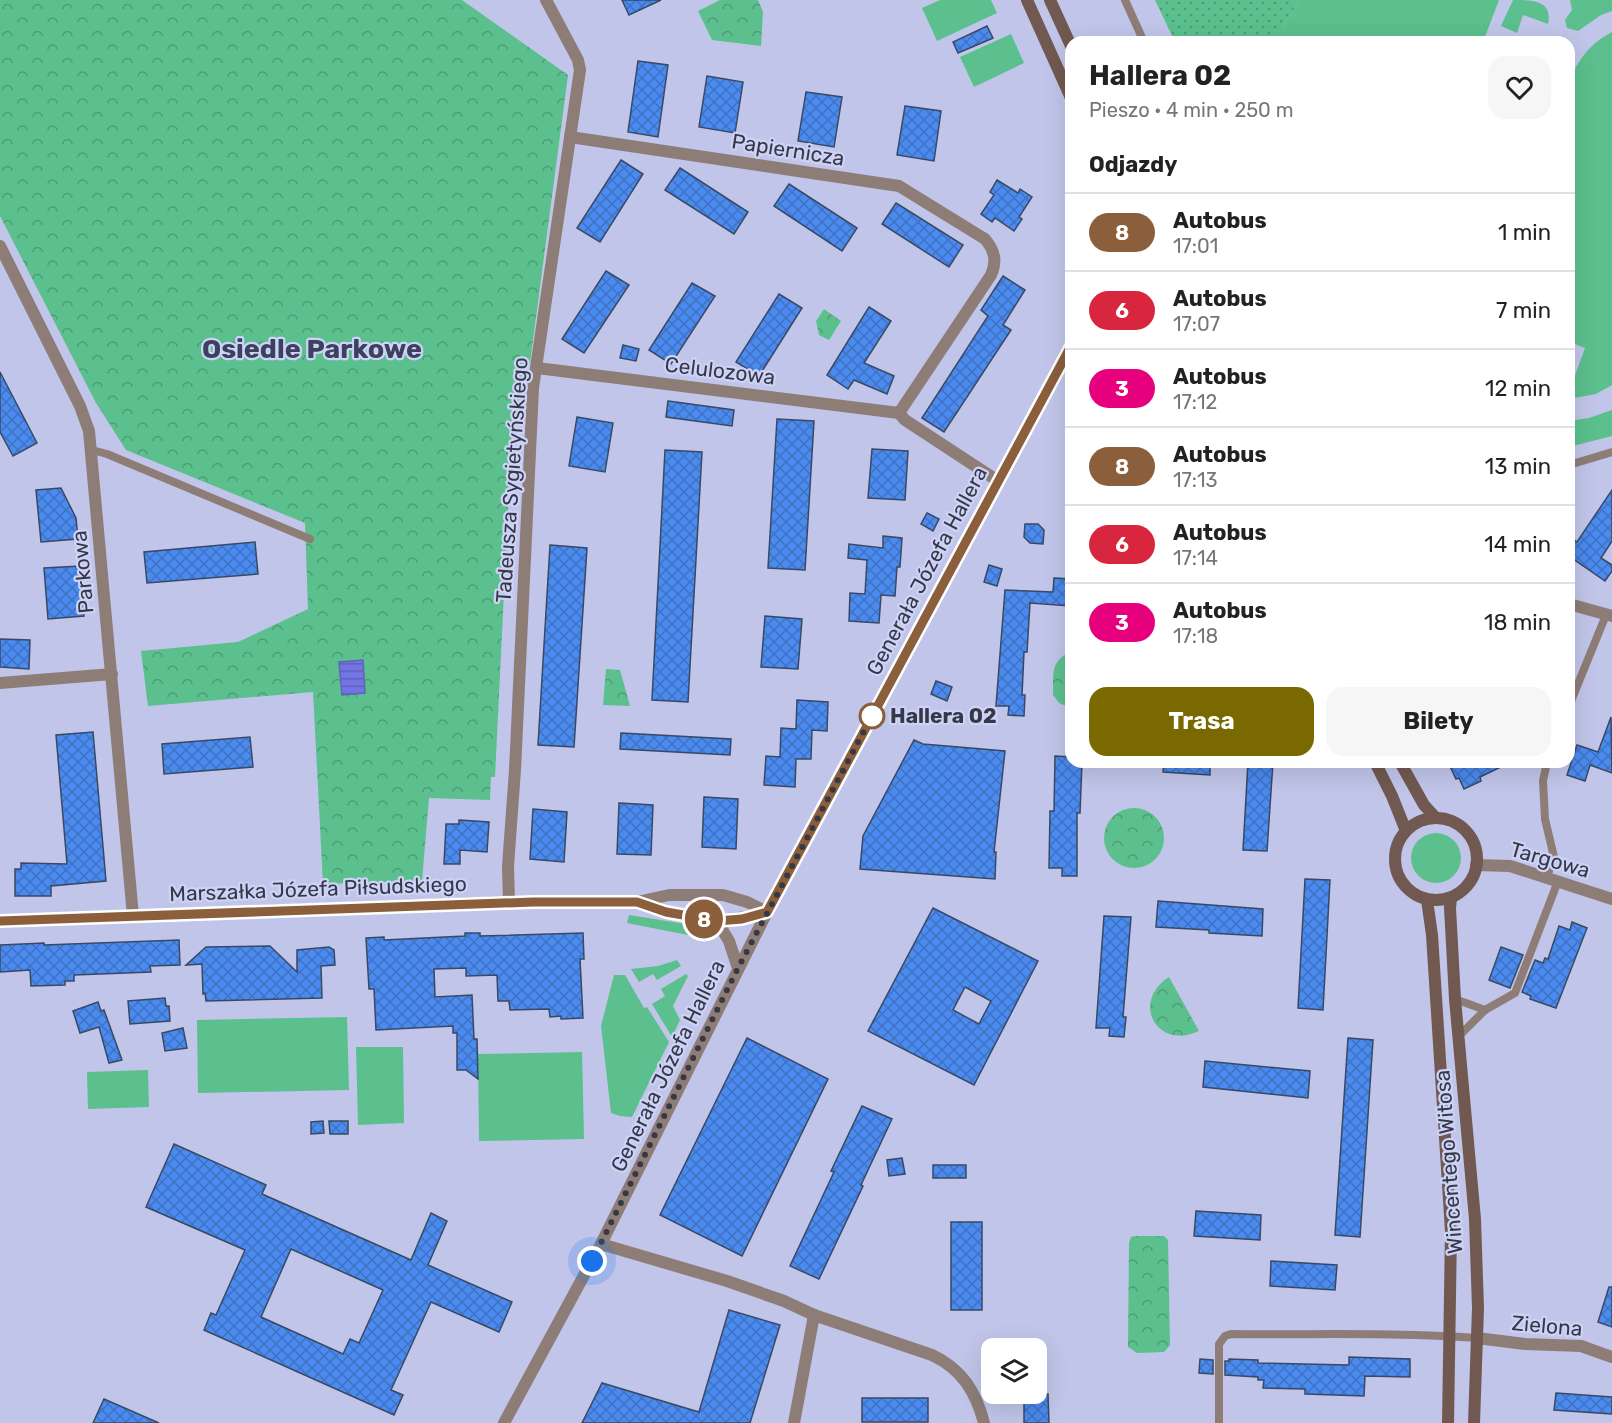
<!DOCTYPE html>
<html lang="pl">
<head>
<meta charset="utf-8">
<style>
	body { margin:0; font-family:Rubik,sans-serif; background:#f6f6f6; color:#222; height:100vh; display:flex; flex-direction:column; font-size:22px; white-space:nowrap }
	* { box-sizing:border-box; margin:0 }
	p { font-size:20px; color:#767676 }
	.icon { flex:none; width:33px; height:33px; fill:none; stroke:currentColor; stroke-width:2; stroke-linecap:round; stroke-linejoin:round }
	.map { position:relative; flex:1; overflow:hidden }
	.details { position:absolute; left:1065px; top:36px; width:510px; height:732px; display:flex; flex-direction:column; background:#fff; border-radius:18px; box-shadow:0 6px 24px #0002 }
	.details>* { flex:none }
	.badge { padding:0 12px; border-radius:20px; font-size:21px; line-height:39px }
	.controls { position:absolute; left:981px; top:1338px; display:grid; gap:12px }
	.controls a { display:grid; place-items:center; width:66px; height:66px; border-radius:12px; background:#fff; box-shadow:0 6px 24px #0002; font-size:30px }
	.you { position:absolute; width:30px; height:30px; margin:-15px; border:4px solid #fff; border-radius:50%; background:#1a73e8; box-shadow:0 0 0 9px #1a73e833 }
	.map>.badge { position:absolute; translate:-50% -50%; box-shadow:0 0 0 3px #fff }
	h2 { padding:0 24px; font-size:22px; line-height:54px }
	.round { display:grid; place-items:center; flex:none; width:63px; height:63px; border-radius:18px; background:#f6f6f6 }
	.headline { display:flex; align-items:center; justify-content:space-between; height:102px; padding:0 24px }
	h1 { font-size:28px; font-weight:700; line-height:45px }
	.primary-button { display:flex; gap:12px; margin-top:auto; padding:12px 24px }
	.primary-button a { flex:1; height:69px; border-radius:18px; background:#796900; color:#fff; font-size:24px; font-weight:700; line-height:69px; text-align:center }
	.primary-button a+a { background:#f6f6f6; color:#222 }
	ul { padding:0; list-style:none }
	li { display:flex; align-items:center; gap:18px; height:78px; padding:0 24px; border-top:2px solid #e0e0e0 }
	li div { flex:1 }
	li b { display:block; font-size:22px }
	li em { font-style:normal }
	li .badge { min-width:66px; font-weight:700; text-align:center }
	.map>svg:first-child { display:block }
	.grass { fill:#5bc08d }
	.park { fill:url(#park-crowns) }
	.garden { fill:url(#garden-dots) }
	.water { fill:url(#water-rules); stroke:#6163b5; stroke-width:1.5 }
	.building { fill:url(#building-cross-hatch); stroke:#384964; stroke-width:1.5; fill-rule:evenodd }
	.lines { fill:none; stroke-linecap:round; stroke-linejoin:round }
	.service { stroke:#8e7d77; stroke-width:8 }
	.minor { stroke:#8e7d77; stroke-width:12 }
	.tertiary { stroke:#8e7d77; stroke-width:12 }
	.secondary { stroke:#715951; stroke-width:12 }
	.line-casing { stroke:#fff; stroke-width:14 }
	.line { stroke:#8b5e3c; stroke-width:9 }
	.walk { stroke:#363846; stroke-width:6; stroke-dasharray:0 10.8 }
	.stop-dot { fill:#fff; stroke:#8b5e3c; stroke-width:3 }
	.labels { text-anchor:middle; stroke-width:4.5; stroke-linejoin:round; paint-order:stroke }
	.street-label { font-size:21px; fill:#363846; stroke:#cdd2f7 }
	.stop-label { font-size:21px; font-weight:bold; fill:#363846; stroke:#cdd2f7; text-anchor:start }
	.district-label { font-size:27px; font-weight:bold; fill:#3d405e; stroke:#cdd2f7 }
</style>
</head>
<body>
<div class="map">
<svg width="1612" height="1423" viewBox="0 0 1612 1423">
	<defs>
		<pattern id="park-crowns" width="20" height="18" patternUnits="userSpaceOnUse" patternTransform="scale(1.5)"><rect width="20" height="18" fill="#5bc08d"/><path d="M2 6a3 3 0 1 1 6 0M12 15a3 3 0 1 1 6 0" fill="none" stroke="#4c9d75"/></pattern>
		<pattern id="garden-dots" width="8" height="8" patternUnits="userSpaceOnUse" patternTransform="scale(1.5)"><rect width="8" height="8" fill="#5bc08d"/><path d="M2 2h.1M6 6h.1" fill="none" stroke="#4c9d75" stroke-width="1.8" stroke-linecap="round"/></pattern>
		<pattern id="water-rules" width="6" height="5" patternUnits="userSpaceOnUse" patternTransform="scale(1.5)"><rect width="6" height="5" fill="#7375e4"/><path d="M0 2.5h6" fill="none" stroke="#5f61bb"/></pattern>
		<pattern id="building-cross-hatch" width="8" height="8" patternUnits="userSpaceOnUse" patternTransform="scale(1.5)"><rect width="8" height="8" fill="#4b8aef"/><path d="M0 0l8 8M0 8l8-8" fill="none" stroke="#3f72c3"/></pattern>
	</defs>
	<rect width="100%" height="100%" fill="#c1c5e9"/>
	<!-- grass -->
	<g class="grass">
		<polygon points="940,0 991,0 997,13 937,41 922,8"/>
		<polygon points="1299,0 1499,0 1483,42 1275,42"/>
		<path d="M1513 0C1533 0 1553 0 1548 24L1523 15 1517 33 1501 26Z"/>
		<polygon points="1570,0 1612,0 1612,11 1601,15 1578,31 1567,28 1565,20 1572,10"/>
		<path d="M1612 32V385L1596 394 1569 399V392L1585 348 1575 344 1569 361V83C1577 61 1590 43 1612 32Z"/>
		<polygon points="1011,34 1024,63 974,87 960,57"/>
		<polygon points="1612,410 1612,436 1569,447 1569,421 1589,418"/>
		<circle cx="1436" cy="858" r="25"/>
		<polygon points="629,915 692,925 710,932 703,938 627,923"/>
		<polygon points="677,960 681,966 657,980 653,974 639,982 631,969 658,966"/>
		<polygon points="686,974 688,976 673,1006 680,1020 672,1037 652,1004 665,996 661,989"/>
		<polygon points="614,975 625,975 644,1008 647,1007 669,1042 632,1117 620,1116 611,1113 601,1026"/>
		<polygon points="347,1017 349,1090 198,1093 197,1020"/>
		<polygon points="356,1047 403,1047 404,1123 358,1125"/>
		<polygon points="582,1052 584,1139 479,1141 478,1054"/>
		<polygon points="148,1070 149,1107 88,1109 87,1072"/>
	</g>
	<!-- park -->
	<g class="park">
		<polygon points="0,0 462,0 568,75 530,363 522,375 521,397 513,409 495,777 491,777 490,800 429,798 422,881 323,884 313,692 148,706 141,651 238,642 308,609 305,523 126,450 96,403 0,216"/>
		<polygon points="720,0 758,0 763,12 761,46 712,40 698,11"/>
		<polygon points="824,309 841,321 829,340 819,335 816,321"/>
		<path d="M1071 652V708L1059 703 1053 695C1054 675 1049 661 1071 652Z"/>
		<polygon points="606,669 620,670 630,706 603,705"/>
		<circle cx="1134" cy="838" r="30"/>
		<path d="M1169 977 1199 1031C1157 1051 1130 1002 1169 977Z"/>
		<polygon points="1135,1236 1164,1236 1168,1240 1170,1345 1164,1352 1137,1353 1128,1347 1129,1243 1131,1237"/>
	</g>
	<!-- garden -->
	<polygon class="garden" points="1155,0 1299,0 1275,42 1175,42"/>
	<!-- water -->
	<polygon class="water" points="363,660 365,693 342,695 339,662"/>
	<!-- building -->
	<g class="building">
		<polygon points="622,0 661,0 629,15"/>
		<polygon points="987,26 993,38 958,53 953,42"/>
		<polygon points="638,61 668,65 658,137 628,132"/>
		<polygon points="707,76 743,82 735,133 699,127"/>
		<polygon points="806,92 842,97 834,147 798,141"/>
		<polygon points="905,106 941,111 934,161 897,155"/>
		<polygon points="621,160 643,174 600,242 577,228"/>
		<polygon points="680,168 748,212 734,234 665,190"/>
		<polygon points="997,180 1018,193 1020,189 1032,197 1019,217 1022,219 1014,231 995,218 992,222 981,214 994,195 990,192"/>
		<polygon points="789,184 857,228 842,251 774,206"/>
		<polygon points="896,203 963,245 949,267 882,224"/>
		<polygon points="606,271 629,285 584,353 562,339"/>
		<polygon points="1003,276 1025,290 1003,325 1011,330 944,432 922,418 988,316 981,310"/>
		<polygon points="692,283 715,296 671,364 649,350"/>
		<polygon points="779,294 802,308 759,376 736,362"/>
		<polygon points="869,307 891,321 864,363 894,376 887,394 854,380 848,389 827,375"/>
		<polygon points="623,345 639,349 636,361 620,358"/>
		<polygon points="0,372 37,443 13,456 0,432"/>
		<polygon points="668,401 734,410 732,426 666,417"/>
		<polygon points="577,417 613,423 605,472 569,466"/>
		<polygon points="777,419 814,421 805,570 768,568"/>
		<polygon points="872,449 908,451 905,500 868,498"/>
		<polygon points="665,450 702,452 688,702 652,700"/>
		<polygon points="61,488 76,518 78,539 41,542 36,490"/>
		<polygon points="1612,490 1612,541 1601,558 1612,565 1612,571 1605,581 1569,556 1569,536 1577,542"/>
		<polygon points="927,513 939,519 933,531 921,524"/>
		<polygon points="1025,524 1038,524 1044,530 1043,544 1030,543 1024,537"/>
		<polygon points="883,536 902,538 900,567 897,567 895,596 881,595 879,623 849,621 850,593 865,594 867,560 848,558 849,544 883,548"/>
		<polygon points="255,542 258,574 147,583 144,552"/>
		<polygon points="550,545 587,548 574,747 538,745"/>
		<polygon points="989,565 1002,569 997,586 984,582"/>
		<polygon points="80,566 84,616 48,619 44,568"/>
		<polygon points="1054,578 1071,579 1071,606 1030,603 1027,652 1024,652 1022,695 1025,695 1024,716 1008,715 1009,706 996,706 1005,590 1053,592"/>
		<polygon points="765,616 802,619 798,669 761,667"/>
		<polygon points="0,639 30,640 29,669 0,667"/>
		<polygon points="936,681 952,687 947,701 931,694"/>
		<polygon points="797,700 828,702 827,731 812,730 811,759 796,759 795,787 764,785 766,756 780,757 781,728 796,729"/>
		<polygon points="1611,717 1612,773 1590,765 1585,781 1567,775 1577,745 1598,752"/>
		<polygon points="93,732 106,881 51,886 51,896 15,896 15,869 21,869 21,863 67,864 56,735"/>
		<polygon points="621,733 731,739 730,755 620,749"/>
		<polygon points="250,737 253,767 164,774 162,744"/>
		<polygon points="914,740 923,744 1005,751 994,852 996,852 995,879 860,869 863,836"/>
		<polygon points="1055,756 1071,757 1071,762 1082,762 1080,813 1077,813 1077,876 1062,876 1062,868 1049,868 1050,811 1054,811"/>
		<polygon points="1164,762 1210,762 1210,775 1163,772"/>
		<polygon points="1248,762 1273,762 1267,851 1243,850"/>
		<polygon points="1448,762 1511,762 1480,777 1481,781 1464,789 1459,778 1456,779"/>
		<polygon points="704,797 738,799 736,849 702,847"/>
		<polygon points="619,803 653,805 651,855 617,854"/>
		<polygon points="533,809 567,812 564,862 530,859"/>
		<polygon points="459,820 489,822 487,852 460,850 460,864 444,864 446,824 459,824"/>
		<polygon points="1305,879 1330,880 1323,1010 1298,1008"/>
		<polygon points="1158,901 1263,909 1262,936 1209,933 1209,930 1156,927"/>
		<path d="M933 908 1038 961 974 1085 868 1031ZM965 987 991 1001 979 1024 953 1010Z"/>
		<polygon points="1104,916 1131,917 1123,1017 1126,1017 1124,1037 1109,1036 1110,1028 1096,1028"/>
		<polygon points="1572,922 1587,928 1556,1008 1530,999 1531,996 1522,992 1535,960 1543,963 1545,958 1548,959 1559,926 1570,930"/>
		<polygon points="465,933 480,933 480,936 583,933 584,959 580,959 583,1018 561,1019 561,1016 550,1017 549,1009 510,1010 509,1001 498,1001 497,975 466,976 466,968 434,969 435,997 472,995 474,1039 477,1039 478,1079 466,1070 457,1070 457,1033 453,1033 453,1026 376,1030 374,989 369,989 366,938 384,937 384,940 465,936"/>
		<polygon points="179,940 180,965 150,966 151,972 74,975 74,981 65,981 65,985 31,986 30,970 0,972 0,945 44,943 44,945"/>
		<polygon points="270,946 297,972 297,950 329,947 334,950 335,965 321,966 322,998 206,1001 205,993 203,994 202,964 186,965 206,947"/>
		<polygon points="1501,947 1523,955 1510,988 1489,980"/>
		<polygon points="165,998 166,1006 169,1006 170,1021 130,1024 128,1001"/>
		<polygon points="98,1002 101,1011 104,1010 122,1060 109,1063 99,1027 80,1033 73,1011"/>
		<polygon points="183,1028 187,1048 165,1051 162,1033"/>
		<polygon points="747,1038 828,1079 742,1256 660,1215"/>
		<polygon points="1348,1038 1373,1040 1360,1237 1335,1235"/>
		<polygon points="1205,1061 1310,1071 1308,1098 1203,1087"/>
		<polygon points="862,1106 892,1119 861,1185 863,1186 819,1279 790,1266 834,1172 831,1171"/>
		<polygon points="323,1121 324,1133 311,1134 311,1122"/>
		<polygon points="329,1121 348,1121 348,1134 330,1134"/>
		<path d="M174 1144 266 1185 262 1194 411 1260 431 1213 447 1221 428 1265 512 1302 499 1332 431 1302 391 1390 403 1395 394 1415 204 1330 211 1313 216 1315 245 1250 146 1207ZM291 1249 383 1290 359 1343 350 1339 343 1354 261 1317Z"/>
		<polygon points="902,1158 905,1174 889,1176 887,1160"/>
		<rect x="933" y="1165" width="33" height="13"/>
		<polygon points="1196,1211 1261,1215 1260,1240 1194,1236"/>
		<rect x="951" y="1222" width="31" height="88"/>
		<polygon points="1271,1261 1337,1265 1335,1290 1270,1286"/>
		<polygon points="1609,1287 1612,1287 1612,1327 1598,1322"/>
		<polygon points="729,1310 780,1325 750,1423 582,1423 602,1383 699,1412"/>
		<polygon points="1349,1357 1410,1359 1410,1377 1365,1376 1364,1396 1305,1394 1305,1389 1263,1388 1264,1380 1258,1380 1258,1377 1225,1375 1225,1361 1229,1361 1229,1359 1258,1360 1258,1363 1349,1365"/>
		<polygon points="1200,1359 1213,1360 1213,1374 1199,1373"/>
		<polygon points="1556,1393 1612,1397 1612,1414 1554,1410"/>
		<polygon points="1024,1394 1048,1394 1049,1423 1024,1423"/>
		<rect x="862" y="1398" width="66" height="24"/>
		<polygon points="104,1399 159,1423 93,1423"/>
	</g>
	<g class="lines">
		<!-- service -->
		<g class="service">
			<polyline points="1125,0 1144,42"/>
			<polyline points="92,450 107,454 310,539"/>
			<polyline points="1569,465 1612,452"/>
			<polyline points="1569,706 1606,615"/>
			<polyline points="1547,877 1554,857 1545,819 1543,781 1547,762"/>
			<polyline points="1455,999 1485,1010"/>
			<polyline points="1459,1036 1485,1010 1515,993 1558,881"/>
			<path d="M1219 1423V1344L1225 1336 1231 1334C1313 1335 1395 1332 1477 1338"/>
		</g>
		<!-- minor -->
		<g class="minor">
			<polyline points="0,246 80,406 89,431 133,916"/>
			<path d="M537 368 899 413 991 275C997 261 995 251 985 239L899 186 570 137"/>
			<polyline points="899,413 905,420 998,481"/>
			<polyline points="1569,604 1612,616"/>
			<polyline points="0,683 112,674"/>
			<polyline points="509,902 508,866 515,770 533,388 580,70 578,60 546,0"/>
			<path d="M638 903C684 919 719 926 767 912"/>
			<polyline points="0,921 509,902 637,902 669,895 723,895 747,902 767,912"/>
			<polyline points="717,921 729,941 738,968"/>
			<path d="M601 1244 727 1281 784 1301 814 1315 932 1355C962 1369 976 1392 984 1423"/>
			<polyline points="1477,1338 1525,1344 1581,1346 1612,1357"/>
			<polyline points="794,1423 814,1315"/>
		</g>
		<!-- tertiary -->
		<g class="tertiary">
			<polyline points="1476,865 1510,866 1612,899"/>
			<polyline points="504,1423 601,1244 767,912 1071,346"/>
		</g>
		<!-- secondary -->
		<g class="secondary">
			<polyline points="1027,0 1071,98"/>
			<polyline points="1050,0 1071,46"/>
			<polyline points="1375,762 1392,796 1406,831"/>
			<polyline points="1400,762 1424,805 1436,818"/>
			<circle cx="1436" cy="859" r="41"/>
			<polyline points="1451,898 1450,908 1455,999 1475,1219 1478,1308 1474,1423"/>
			<polyline points="1427,900 1432,935 1451,1231 1448,1423"/>
		</g>
	</g>
	<g class="lines">
		<!-- line casing -->
		<g class="line-casing">
			<polyline id="line" points="0,921 533,902 637,902 666,912 717,921 742,919 767,912 1071,346"/>
		</g>
		<!-- line -->
		<use href="#line" class="line"/>
		<!-- walk -->
		<polyline class="walk" points="592,1261 738,968 872,716"/>
	</g>
	<!-- markers -->
	<circle class="stop-dot" cx="872" cy="716" r="12"/>
	<g class="labels">
		<!-- street labels -->
		<g class="street-label">
			<text transform="translate(788 150) rotate(9)" y="7">Papiernicza</text>
			<text transform="translate(720 371) rotate(7)" y="7">Celulozowa</text>
			<text transform="translate(512 480) rotate(-86)" y="7">Tadeusza Sygietyńskiego</text>
			<text transform="translate(927 571) rotate(-62)" y="7">Generała Józefa Hallera</text>
			<text transform="translate(83 572) rotate(-95)" y="7">Parkowa</text>
			<text transform="translate(1550 860) rotate(16)" y="7">Targowa</text>
			<text transform="translate(318 889) rotate(-2)" y="7">Marszałka Józefa Piłsudskiego</text>
			<text transform="translate(668 1066) rotate(-64)" y="7">Generała Józefa Hallera</text>
			<text transform="translate(1449 1162) rotate(-94)" y="7">Wincentego Witosa</text>
			<text transform="translate(1547 1326) rotate(5)" y="7">Zielona</text>
		</g>
		<!-- stop labels -->
		<g class="stop-label">
			<text x="890" y="723">Hallera 02</text>
		</g>
		<!-- district labels -->
		<g class="district-label">
			<text x="312" y="358">Osiedle Parkowe</text>
		</g>
	</g>
</svg>
<div class="controls">
<a><svg class="icon" aria-label="layers" viewBox="0 0 24 24"><path d="M12 4l9 5-9 5-9-5zM3 14l9 5 9-5"/></svg></a>
</div>
<div class="you" style="left:592px;top:1261px"></div>
<b class="badge" style="left:704px;top:919px;background:#8b5e3c;color:#fff">8</b>
<section class="details">
<div class="headline"><div><h1>Hallera 02</h1><p>Pieszo · 4 min · 250 m</p></div><a class="round"><svg class="icon" aria-label="heart" viewBox="0 0 24 24"><path d="M12 20l-8-8c-3-5 5-10 8-4 3-6 11-1 8 4z"/></svg></a></div>
<h2>Odjazdy</h2>
<ul>
<li><span class="badge" style="background:#8b5e3c;color:#fff">8</span><div><b>Autobus</b><p>17:01</p></div><em>1 min</em></li>
<li><span class="badge" style="background:#d7263d;color:#fff">6</span><div><b>Autobus</b><p>17:07</p></div><em>7 min</em></li>
<li><span class="badge" style="background:#e6007e;color:#fff">3</span><div><b>Autobus</b><p>17:12</p></div><em>12 min</em></li>
<li><span class="badge" style="background:#8b5e3c;color:#fff">8</span><div><b>Autobus</b><p>17:13</p></div><em>13 min</em></li>
<li><span class="badge" style="background:#d7263d;color:#fff">6</span><div><b>Autobus</b><p>17:14</p></div><em>14 min</em></li>
<li><span class="badge" style="background:#e6007e;color:#fff">3</span><div><b>Autobus</b><p>17:18</p></div><em>18 min</em></li>
</ul>
<div class="primary-button"><a>Trasa</a><a>Bilety</a></div>
</section>
</div>
</body>
</html>
